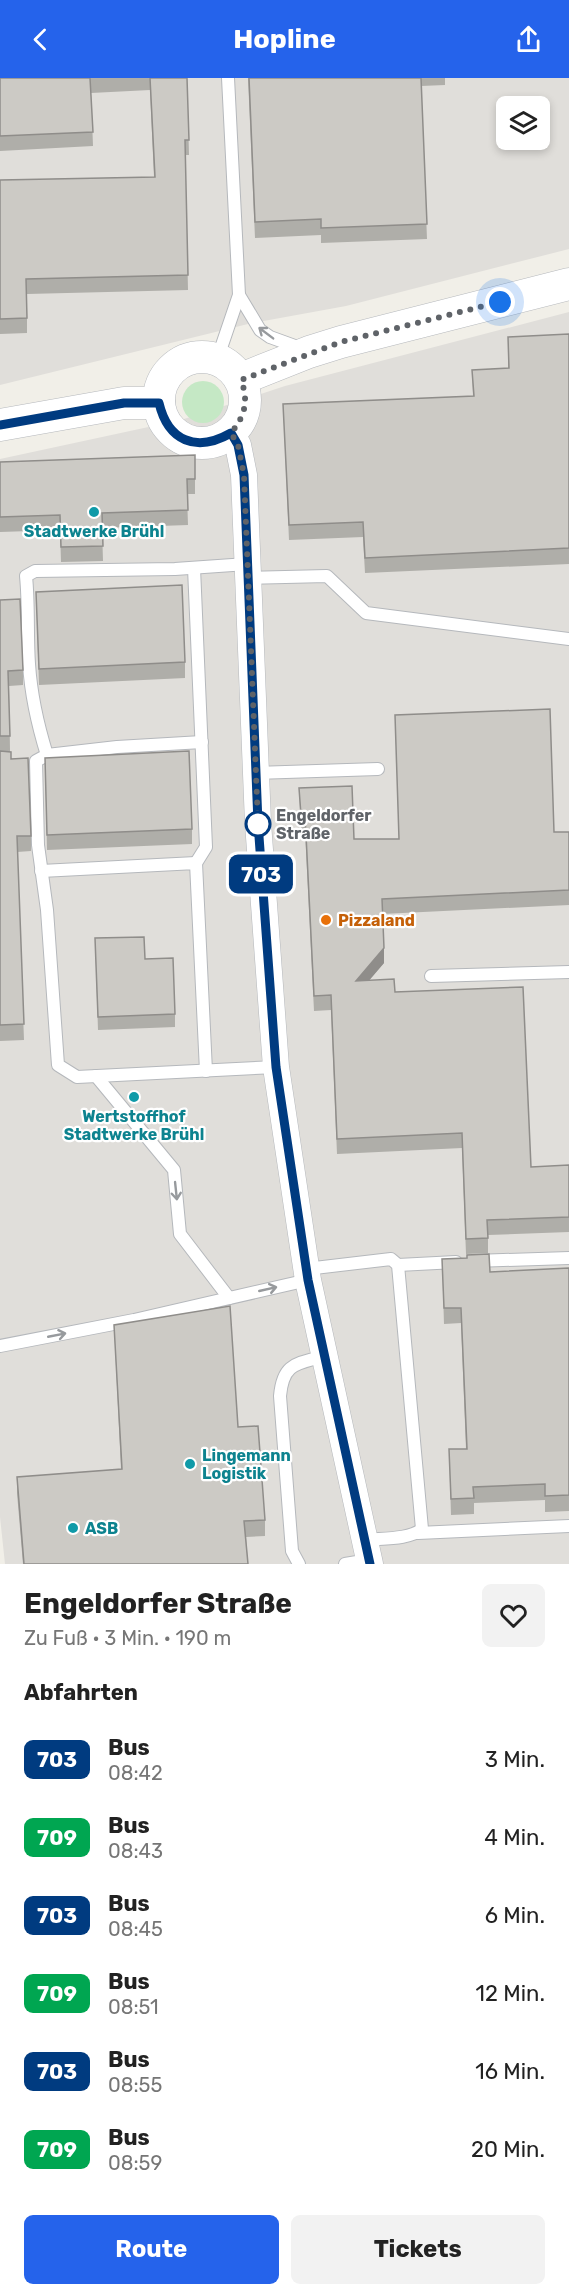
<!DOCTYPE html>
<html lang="de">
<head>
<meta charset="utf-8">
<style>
	body { margin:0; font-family:Rubik,sans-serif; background:#f2f2f2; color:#222; height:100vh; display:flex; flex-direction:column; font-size:22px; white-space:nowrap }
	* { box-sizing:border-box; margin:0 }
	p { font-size:20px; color:#767676 }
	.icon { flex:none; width:33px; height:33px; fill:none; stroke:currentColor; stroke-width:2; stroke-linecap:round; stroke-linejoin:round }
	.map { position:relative; height:1486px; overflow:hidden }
	.panel { display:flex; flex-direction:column; background:#fff; flex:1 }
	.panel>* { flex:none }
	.badge { padding:0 12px; border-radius:9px; font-size:21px; line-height:39px }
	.buttons { position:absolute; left:496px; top:18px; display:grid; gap:12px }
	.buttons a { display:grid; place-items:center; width:54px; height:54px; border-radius:9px; background:#fff; box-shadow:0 3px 9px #0003; font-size:30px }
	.you { position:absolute; width:30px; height:30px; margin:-15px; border:4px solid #fff; border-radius:50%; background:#1a73e8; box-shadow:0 0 0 9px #1a73e833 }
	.map>.badge { position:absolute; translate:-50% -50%; box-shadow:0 0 0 3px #fff }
	h2 { padding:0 24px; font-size:22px; line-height:54px }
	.round { display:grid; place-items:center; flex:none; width:63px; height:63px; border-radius:9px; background:#f2f2f2 }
	.headline { display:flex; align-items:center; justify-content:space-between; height:102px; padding:0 24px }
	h1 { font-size:28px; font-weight:700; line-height:45px }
	.button { display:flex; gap:12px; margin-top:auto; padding:12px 24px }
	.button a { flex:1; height:69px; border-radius:9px; background:#2563eb; color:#fff; font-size:24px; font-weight:700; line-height:69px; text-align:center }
	.button a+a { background:#f2f2f2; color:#222 }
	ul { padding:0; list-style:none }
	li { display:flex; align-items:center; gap:18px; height:78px; padding:0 24px }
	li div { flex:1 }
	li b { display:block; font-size:22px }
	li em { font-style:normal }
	li .badge { min-width:66px; font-weight:700; text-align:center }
	header { display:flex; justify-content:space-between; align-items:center; height:78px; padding:0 24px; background:#2563eb; color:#fff; font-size:27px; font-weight:700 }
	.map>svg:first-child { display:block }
	.industrial { fill:#e0deda; fill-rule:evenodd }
	.green { fill:#c5e8c5 }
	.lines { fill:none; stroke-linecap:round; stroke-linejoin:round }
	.service-casing { stroke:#b5b8bc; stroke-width:14 }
	.minor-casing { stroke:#b5b8bc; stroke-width:27 }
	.tertiary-casing { stroke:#b5b8bc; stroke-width:33 }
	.service { stroke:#fff; stroke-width:12 }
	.minor { stroke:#fff; stroke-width:26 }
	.tertiary { stroke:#fff; stroke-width:32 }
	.wall { fill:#afaea9 }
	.shaded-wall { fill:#8f8d8a }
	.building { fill:#cccac5; stroke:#8f8d8a; stroke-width:1.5 }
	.oneway { stroke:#979a9d }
	.line-casing { stroke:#fff; stroke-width:14 }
	.line { stroke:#003b80; stroke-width:9 }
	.walk { stroke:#5f6368; stroke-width:6; stroke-dasharray:0 10.8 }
	.culture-dot { fill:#0f9aa8; stroke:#fff; stroke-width:2 }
	.stop-dot { fill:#fff; stroke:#003b80; stroke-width:3 }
	.food-dot { fill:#e8710a; stroke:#fff; stroke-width:2 }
	.labels { text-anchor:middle; stroke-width:4.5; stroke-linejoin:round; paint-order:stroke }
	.culture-label { font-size:16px; font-weight:bold; fill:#0d838f; stroke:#fff }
	.stop-label { font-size:16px; font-weight:bold; fill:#5f6368; stroke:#fff; text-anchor:start }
	.food-label { font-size:16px; font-weight:bold; fill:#c56008; stroke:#fff; text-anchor:start }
</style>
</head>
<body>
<header><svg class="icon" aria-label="back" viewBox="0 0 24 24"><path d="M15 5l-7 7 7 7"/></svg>Hopline<svg class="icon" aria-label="share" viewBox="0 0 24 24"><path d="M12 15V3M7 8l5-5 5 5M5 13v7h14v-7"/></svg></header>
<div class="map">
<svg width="569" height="1486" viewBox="0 0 569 1486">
	<rect width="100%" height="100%" fill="#f1efe8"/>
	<!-- industrial -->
	<g class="industrial">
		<path d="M0 0H569V171L346 228 252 245 0 307ZM507 28H540V62H507Z"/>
		<polygon points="569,234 569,1486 5,1486 0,1439 0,381 181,342 285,308"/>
	</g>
	<!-- green -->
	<circle class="green" cx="203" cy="324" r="21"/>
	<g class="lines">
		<!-- service casing -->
		<g class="service-casing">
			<g id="service">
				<polyline points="239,217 260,252 270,259 303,271"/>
				<polyline points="213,279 221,270 239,217 228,0"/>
				<polyline points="194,490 206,769 196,785"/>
				<polyline points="248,500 327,498 366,535 569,561"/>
				<polyline points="202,664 117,669 47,677 36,683 38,767 47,832 58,987 77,999 276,989"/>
				<path d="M47 677C38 648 31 617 29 586 27 557 29 528 26 498L35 493 175 491 247 486"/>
				<polyline points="255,695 378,691"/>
				<polyline points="41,793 196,785 206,993"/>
				<polyline points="431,898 569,894"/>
				<polyline points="96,998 174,1092 180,1156 229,1220"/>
				<polyline points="474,1183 569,1180"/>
				<polyline points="398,1187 456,1184"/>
				<path d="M306 1191 391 1181 398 1187 422 1451C409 1462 381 1460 365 1462"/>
				<polyline points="0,1268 134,1242 308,1202"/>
				<polyline points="418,1455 569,1448"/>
				<path d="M299 1486 292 1473 280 1318C283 1285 296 1286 325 1278"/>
				<polyline points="345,1486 369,1482"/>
			</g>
		</g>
		<!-- minor casing -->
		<g class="minor-casing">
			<polyline id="minor" points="231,355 238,367 244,397 258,745 276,989 308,1202 370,1486"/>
		</g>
		<!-- tertiary casing -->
		<g class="tertiary-casing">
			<g id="tertiary">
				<circle cx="202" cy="322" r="43"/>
				<polyline points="241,301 309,274 341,264 569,206"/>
				<polyline points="0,347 124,325 159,325"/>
			</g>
		</g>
		<!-- service -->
		<use href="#service" class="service"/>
		<!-- minor -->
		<use href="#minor" class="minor"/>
		<!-- tertiary -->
		<use href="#tertiary" class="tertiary"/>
	</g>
	<!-- wall -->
	<g class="wall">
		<polygon points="0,0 187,0 189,77 185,77 188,212 27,216 27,255 0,256 0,102 154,99 150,12 91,15 93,68 0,73"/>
		<polygon points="248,0 445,0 445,7 421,8 427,161 321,165 321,157 255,160"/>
		<polygon points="569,256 569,486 365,495 363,459 289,462 283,326 473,318 472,292 508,290 508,259"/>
		<polygon points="195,377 195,416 187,416 188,447 102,450 103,483 61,484 60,452 0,454 0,384"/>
		<polygon points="36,514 185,584 185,600 39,607"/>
		<polygon points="0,522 23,592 23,607 9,608 10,673 2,673 11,681 31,758 31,773 17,774 24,962 0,963"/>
		<polygon points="395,637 554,754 569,754 569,827 382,836 384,885 369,902 395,914 531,1089 569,1087 569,1154 488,1157 488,1175 466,1176 462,1070 337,1076 331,932 314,933 305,752 301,752 299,710 354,761 399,761"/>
		<polygon points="45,680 192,751 192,766 47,772"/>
		<polygon points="95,860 175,936 175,949 98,952"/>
		<polygon points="442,1181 490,1194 569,1190 569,1433 545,1434 545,1422 474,1425 474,1436 451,1437 449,1371 466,1371 461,1245 444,1246"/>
		<polygon points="114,1247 238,1349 265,1442 265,1458 246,1459 248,1486 23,1486 17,1415 17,1399 121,1391"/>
	</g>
	<!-- shaded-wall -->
	<polygon class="shaded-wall" points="384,870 384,885 356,918 356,903"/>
	<!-- building -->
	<g class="building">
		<polygon points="0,0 90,0 93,54 0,58"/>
		<polygon points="150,0 187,0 189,62 185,62 188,197 26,201 27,240 0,241 0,102 155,99"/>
		<polygon points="249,0 421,0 427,146 321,150 321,141 255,144"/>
		<polygon points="569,256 569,470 365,480 363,444 289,447 283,326 474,318 472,292 509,290 508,259"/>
		<polygon points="195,377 195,401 187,401 188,432 102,435 103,468 61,469 60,437 0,439 0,384"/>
		<polygon points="182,507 185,584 39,591 36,514"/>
		<polygon points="20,521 23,592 8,593 10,658 0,658 0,522"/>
		<polygon points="550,631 554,754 569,754 569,812 382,821 384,870 356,903 394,901 395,914 523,909 531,1089 569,1087 569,1139 487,1142 488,1160 466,1161 462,1055 337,1061 331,917 314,918 305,737 301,737 299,710 352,708 354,761 399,761 395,637"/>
		<polygon points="0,673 11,674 11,681 28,680 31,758 17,758 24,946 0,947"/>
		<polygon points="189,673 192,751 47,757 45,680"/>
		<polygon points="144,859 145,881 173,880 175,936 98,939 95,860"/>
		<polygon points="489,1176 490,1194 569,1190 569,1417 545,1418 545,1406 473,1409 474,1420 451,1421 449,1371 467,1371 461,1230 444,1230 442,1181 467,1180 467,1177"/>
		<polygon points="230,1228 238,1349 258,1348 265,1442 244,1443 248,1486 24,1486 17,1399 122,1391 114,1247"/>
	</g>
	<!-- one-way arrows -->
	<defs><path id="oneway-shaft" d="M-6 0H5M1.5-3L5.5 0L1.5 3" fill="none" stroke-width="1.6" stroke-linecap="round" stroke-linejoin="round" transform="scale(1.5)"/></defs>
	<g class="oneway">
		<use href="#oneway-shaft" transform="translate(266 255) rotate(-143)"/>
		<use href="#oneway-shaft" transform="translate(176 1113) rotate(84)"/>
		<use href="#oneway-shaft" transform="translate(268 1211) rotate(-13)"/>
		<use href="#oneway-shaft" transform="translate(57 1257) rotate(-11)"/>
	</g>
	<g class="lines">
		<!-- line casing -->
		<g class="line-casing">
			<path id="line" d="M0 347 124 325H159C168 363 196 375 231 355L238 367 244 397 258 745 276 989 308 1202 370 1486"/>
		</g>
		<!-- line -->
		<use href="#line" class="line"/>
		<!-- walk -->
		<path class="walk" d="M258 746 244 397 238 367 231 355C245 338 249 323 241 302L341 264 500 224"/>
	</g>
	<!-- markers -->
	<g class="culture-dot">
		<circle cx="94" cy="434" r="6"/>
		<circle cx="134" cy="1019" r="6"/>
		<circle cx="190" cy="1386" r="6"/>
		<circle cx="73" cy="1450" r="6"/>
	</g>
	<circle class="stop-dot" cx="258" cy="746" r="12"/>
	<circle class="food-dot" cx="326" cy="842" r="6"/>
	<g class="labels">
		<!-- culture labels -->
		<g class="culture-label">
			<text x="94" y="459">Stadtwerke Brühl</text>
			<text x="134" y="1044">Wertstoffhof<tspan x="134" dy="18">Stadtwerke Brühl</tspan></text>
			<text x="202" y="1383" text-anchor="start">Lingemann<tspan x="202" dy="18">Logistik</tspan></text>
			<text x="85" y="1456" text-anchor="start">ASB</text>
		</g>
		<!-- stop labels -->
		<g class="stop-label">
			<text x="276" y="743">Engeldorfer<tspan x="276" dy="18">Straße</tspan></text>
		</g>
		<!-- food labels -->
		<g class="food-label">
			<text x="338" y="848">Pizzaland</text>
		</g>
	</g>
</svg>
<div class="buttons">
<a><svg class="icon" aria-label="layers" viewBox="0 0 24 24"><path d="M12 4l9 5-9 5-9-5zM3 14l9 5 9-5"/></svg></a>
</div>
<div class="you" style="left:500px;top:224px"></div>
<b class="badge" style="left:261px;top:796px;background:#003b80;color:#fff">703</b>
</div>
<section class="panel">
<div class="headline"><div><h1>Engeldorfer Straße</h1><p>Zu Fuß · 3 Min. · 190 m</p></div><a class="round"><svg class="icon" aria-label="heart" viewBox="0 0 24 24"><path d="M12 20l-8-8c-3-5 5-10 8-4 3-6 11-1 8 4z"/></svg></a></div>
<h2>Abfahrten</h2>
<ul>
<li><span class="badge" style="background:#003b80;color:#fff">703</span><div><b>Bus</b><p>08:42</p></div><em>3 Min.</em></li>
<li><span class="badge" style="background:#00a651;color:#fff">709</span><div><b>Bus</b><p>08:43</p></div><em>4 Min.</em></li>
<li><span class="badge" style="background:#003b80;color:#fff">703</span><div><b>Bus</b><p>08:45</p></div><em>6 Min.</em></li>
<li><span class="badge" style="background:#00a651;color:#fff">709</span><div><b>Bus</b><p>08:51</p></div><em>12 Min.</em></li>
<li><span class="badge" style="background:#003b80;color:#fff">703</span><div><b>Bus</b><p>08:55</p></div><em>16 Min.</em></li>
<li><span class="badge" style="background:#00a651;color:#fff">709</span><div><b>Bus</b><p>08:59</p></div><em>20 Min.</em></li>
</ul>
<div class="button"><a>Route</a><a>Tickets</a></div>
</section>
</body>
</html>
